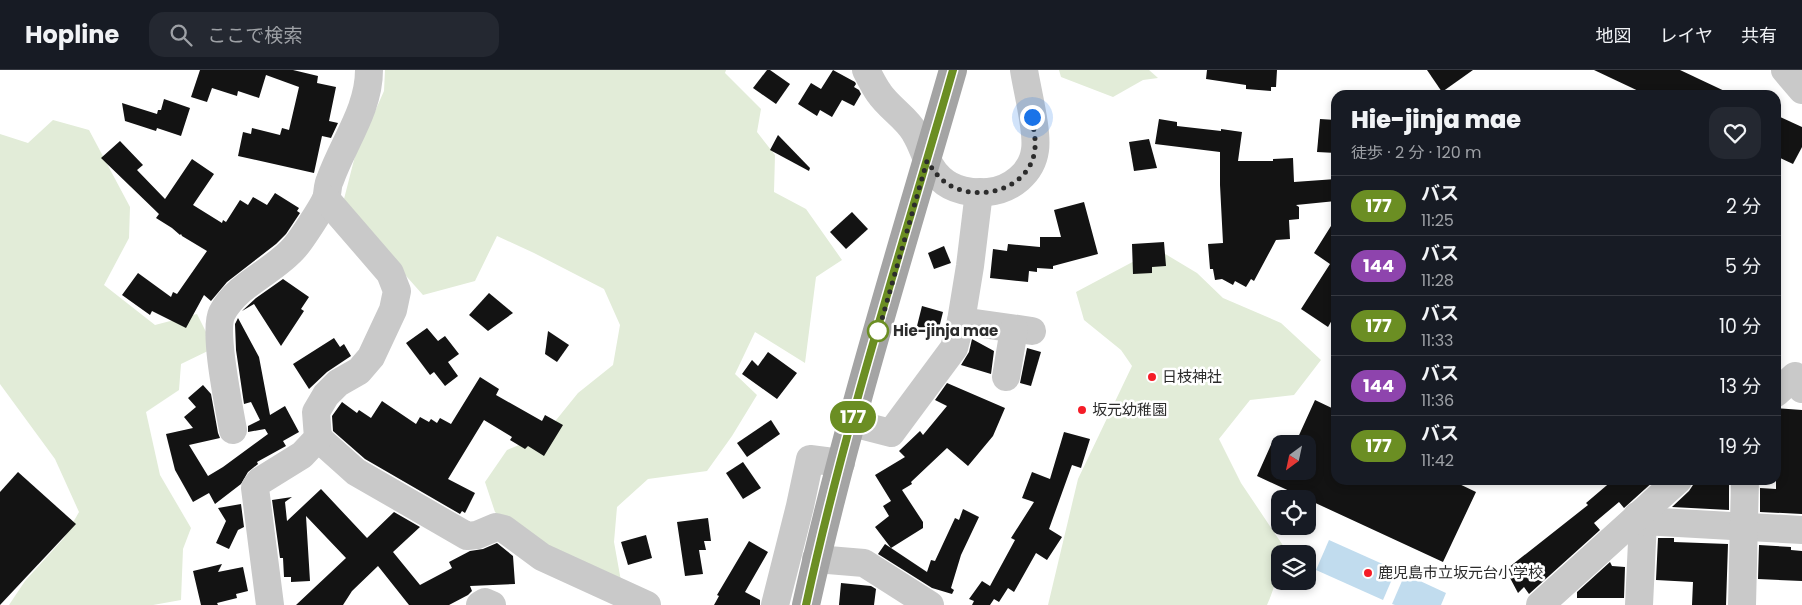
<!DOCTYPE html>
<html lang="ja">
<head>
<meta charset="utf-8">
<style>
	body { margin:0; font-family:Poppins,"Noto Sans JP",sans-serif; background:#242831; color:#f1f3f6; height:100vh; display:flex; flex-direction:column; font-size:19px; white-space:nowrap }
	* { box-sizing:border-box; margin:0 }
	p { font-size:16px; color:#9ea1a6 }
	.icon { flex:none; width:28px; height:28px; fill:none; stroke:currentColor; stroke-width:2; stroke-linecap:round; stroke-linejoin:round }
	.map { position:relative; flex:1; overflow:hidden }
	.sheet { position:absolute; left:1331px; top:20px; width:450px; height:395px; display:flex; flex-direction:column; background:#171b24; border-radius:15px; box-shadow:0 2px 8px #0003 }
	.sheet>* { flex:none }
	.badge { padding:0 10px; border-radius:16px; font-size:18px; line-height:32px }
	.needle { width:32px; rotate:213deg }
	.tools { position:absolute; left:1271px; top:365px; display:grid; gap:10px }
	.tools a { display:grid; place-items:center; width:45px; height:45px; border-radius:10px; background:#171b24; box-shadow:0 2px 8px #0003; font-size:25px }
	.you { position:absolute; width:25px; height:25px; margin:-12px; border:4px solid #fff; border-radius:50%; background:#1a73e8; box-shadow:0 0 0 8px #1a73e833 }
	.map>.badge { position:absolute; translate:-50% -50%; box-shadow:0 0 0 2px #fff }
	.round { display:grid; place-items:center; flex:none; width:52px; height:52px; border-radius:15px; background:#242831 }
	.overview { display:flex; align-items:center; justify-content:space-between; height:85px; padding:0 20px }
	h1 { font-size:24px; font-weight:800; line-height:38px }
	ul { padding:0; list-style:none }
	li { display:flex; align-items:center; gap:15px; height:60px; padding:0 20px; border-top:1px solid #363941 }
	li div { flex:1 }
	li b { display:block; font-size:19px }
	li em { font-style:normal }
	li .badge { min-width:55px; font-weight:700; text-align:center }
	header { display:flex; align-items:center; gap:30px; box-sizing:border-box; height:70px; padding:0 25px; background:#171b24; border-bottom:1px solid #363941 }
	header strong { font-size:24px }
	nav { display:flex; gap:28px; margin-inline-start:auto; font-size:18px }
	.search { width:350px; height:45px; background:#242831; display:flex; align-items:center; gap:12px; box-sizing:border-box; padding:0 18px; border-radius:15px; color:#9ea1a6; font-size:19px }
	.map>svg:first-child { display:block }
	.green { fill:#e2ecd8 }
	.water { fill:#c1dcee }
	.building { fill:#131313 }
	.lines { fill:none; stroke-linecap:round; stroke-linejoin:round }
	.minor { stroke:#c9c9c9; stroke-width:28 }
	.major { stroke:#a4a4a4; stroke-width:28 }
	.line-casing { stroke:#fff; stroke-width:11 }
	.line { stroke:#6b8e23; stroke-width:8 }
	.walk { stroke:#2c2c2c; stroke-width:5; stroke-dasharray:0 9 }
	.stop-dot { fill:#fff; stroke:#6b8e23; stroke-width:2.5 }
	.poi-dot { fill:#f51c27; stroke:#fff; stroke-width:2 }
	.labels { text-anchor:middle; stroke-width:5; stroke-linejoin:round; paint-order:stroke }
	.stop-label { font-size:15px; font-weight:bold; fill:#2c2c2c; stroke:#fff; text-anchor:start }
	.poi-label { font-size:15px; fill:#2c2c2c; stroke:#fff; text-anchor:start }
</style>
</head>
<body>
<header>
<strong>Hopline</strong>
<div class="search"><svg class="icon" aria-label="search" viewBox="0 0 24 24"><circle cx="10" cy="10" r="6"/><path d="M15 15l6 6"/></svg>ここで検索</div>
<nav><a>地図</a><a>レイヤ</a><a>共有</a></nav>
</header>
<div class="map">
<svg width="1802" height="535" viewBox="0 0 1802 535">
	<rect width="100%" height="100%" fill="#fff"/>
	<!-- green -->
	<g class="green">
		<polygon points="385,0 726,0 725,3 761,39 757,62 775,85 774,122 806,139 842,190 816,207 805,293 755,262 735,304 757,325 732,366 707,401 648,409 617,437 614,472 621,511 542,487 495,442 485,412 507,380 544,365 578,323 613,295 620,255 604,219 534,183 497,166 475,211 423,225 375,171 344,129 355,86 384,21"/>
		<polygon points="1059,0 1149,0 1158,8 1143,10 1113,27 1061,7"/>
		<polygon points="53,50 89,60 130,137 129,168 104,215 155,255 197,244 214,278 181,294 179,320 146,342 160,405 191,458 183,479 181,530 153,535 9,535 25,511 64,468 79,442 55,389 0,314 0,64 28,73"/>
		<path d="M1157 179 1197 203 1223 228 1281 253 1321 290 1294 325 1250 330 1219 369 1241 413 1284 477 1282 484H1280C1280 501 1274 519 1267 535H1048L1078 409 1132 296 1121 280 1084 250 1076 222Z"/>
	</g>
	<!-- water -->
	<g class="water">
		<polygon points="1329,470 1396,500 1383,530 1316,500"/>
		<polygon points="1405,504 1446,523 1441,535 1395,535 1392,534"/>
	</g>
	<!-- building -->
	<g class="building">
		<polygon points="200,0 293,0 318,6 317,13 336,17 329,51 338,53 331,68 322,66 314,103 238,86 243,62 251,64 252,58 280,65 282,58 289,60 299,17 266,5 259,28 238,21 237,26 212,18 207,32 191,27"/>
		<polygon points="767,0 770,0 790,14 776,34 753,18"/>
		<polygon points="833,0 855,12 856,14 854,17 859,20 861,24 854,36 842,30 832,47 820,40 817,46 798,34 811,13 821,19"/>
		<polygon points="1207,0 1277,0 1276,17 1271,17 1271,21 1246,19 1246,15 1206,9"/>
		<polygon points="1427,0 1473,0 1442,22"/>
		<polygon points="1594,0 1680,0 1733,25 1647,25"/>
		<polygon points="164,29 190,38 181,66 157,58 156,61 125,51 122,33 157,44 158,40 161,40"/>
		<polygon points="1776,45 1802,57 1802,77 1793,94 1776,86"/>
		<polygon points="1159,49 1177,52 1177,56 1221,61 1221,59 1242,62 1238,91 1273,91 1273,89 1293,88 1294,112 1336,109 1336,131 1296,135 1299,137 1299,149 1289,150 1290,169 1276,170 1254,211 1251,209 1246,217 1235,211 1233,215 1222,209 1215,210 1213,199 1210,199 1208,174 1223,173 1220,115 1220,82 1155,74"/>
		<polygon points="1320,49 1336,50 1336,83 1317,82"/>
		<polygon points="778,65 810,98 809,101 770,80"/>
		<polygon points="1149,69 1157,98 1134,101 1129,72"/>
		<polygon points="120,71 143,95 137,100 165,129 192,89 214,104 193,135 222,153 223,150 226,152 240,130 248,135 253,127 267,135 275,123 299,138 297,141 300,143 286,164 276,174 227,212 211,231 204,225 186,258 152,241 150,245 122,225 138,203 171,227 173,222 177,224 207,181 182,166 181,164 180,165 172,158 156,148 159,144 101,88"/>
		<polygon points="1084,132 1098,184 1053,196 1053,199 1037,198 1037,202 1029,201 1028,212 990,208 993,179 1007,181 1008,174 1040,177 1040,167 1061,167 1054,140"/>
		<polygon points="852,142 868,159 846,179 830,162"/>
		<polygon points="1336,148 1336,243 1328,257 1301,239 1330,194 1314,183"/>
		<polygon points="1164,172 1166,196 1152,197 1152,203 1133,204 1132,174"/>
		<polygon points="944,176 951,193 934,199 928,183"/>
		<polygon points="283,209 309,227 301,239 304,241 281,276 254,234 242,241 256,228"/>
		<polygon points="489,223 513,243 488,261 469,245"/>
		<polygon points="922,236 943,242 937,266 916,260"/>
		<polygon points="238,248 259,287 270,345 285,336 299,362 283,371 286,376 257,392 258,394 248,402 241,414 215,434 209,423 193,432 175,400 166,364 193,358 184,347 196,337 188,328 203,315 211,324 218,363 220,368 189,375 208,406 223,397 268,364 265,359 248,362 248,356 260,350 251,332 244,334 236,280 235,254"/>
		<polygon points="427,258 438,271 445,266 459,284 448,292 458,306 445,316 434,302 430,305 406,273"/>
		<polygon points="548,261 569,275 557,292 545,284"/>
		<polygon points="334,268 340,277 344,274 351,286 327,302 309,319 293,294"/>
		<polygon points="972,269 994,281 991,304 961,295 969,282"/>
		<polygon points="1027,278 1041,282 1031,316 1020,313"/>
		<polygon points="768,282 797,303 777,329 742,304 752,290 758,296"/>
		<polygon points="480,307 499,319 496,325 542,351 545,345 563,355 544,386 528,376 525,379 510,370 512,367 484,350 448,409 475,423 465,443 462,441 460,444 365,389 333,361 332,346 342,332 357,343 359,340 371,348 382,331 416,354 420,347 429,352 431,349 437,353 440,348 451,354"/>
		<polygon points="947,313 1005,338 993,366 968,396 947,378 911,412 912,414 902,420 923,452 923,458 891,478 927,502 931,490 935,491 955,448 959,450 963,439 979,447 961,485 951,518 954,520 952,524 932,518 878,484 885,474 891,478 875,457 889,446 883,436 891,431 875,405 905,387 899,381 920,361 923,365 947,336 935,330"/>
		<polygon points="1315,330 1336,340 1336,410 1451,410 1476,422 1443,492 1257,406 1274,368 1286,374 1280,374 1280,401 1308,401 1308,374 1295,374"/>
		<polygon points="1776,338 1802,340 1802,444 1760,442 1760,418 1776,419"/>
		<polygon points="771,350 780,364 747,387 737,373"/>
		<polygon points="1064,362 1090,369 1081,398 1072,395 1049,459 1062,467 1047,490 1036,483 1014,522 1008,518 999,532 994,529 990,535 972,535 974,531 969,529 982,511 990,516 1015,470 1011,468 1034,432 1022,428 1032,402 1050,409"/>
		<polygon points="743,392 761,418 743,429 726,403"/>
		<polygon points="18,402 76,454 0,535 0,422"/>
		<polygon points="1613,410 1655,410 1624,438 1619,432 1594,453 1600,460 1529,524 1524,517 1518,523 1509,506 1512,503 1508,498 1588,435 1586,433"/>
		<polygon points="1693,410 1729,410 1729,440 1672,437 1689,421 1693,415"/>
		<polygon points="321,419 367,468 394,442 420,457 393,482 420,515 452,498 449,492 470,481 483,479 497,473 513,486 515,514 470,516 472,521 468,525 449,535 409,535 378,496 352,521 343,535 296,535 346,488 306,446 310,511 291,512 291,507 284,507 283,488 280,488 272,430 292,427 285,432 287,451"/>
		<polygon points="241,434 244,457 238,460 229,479 216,473 226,451 218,438"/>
		<polygon points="708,448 711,471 704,471 706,480 699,480 703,504 685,506 677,452"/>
		<polygon points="646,465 652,488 628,495 621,472"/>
		<polygon points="1658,468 1674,468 1674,472 1728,474 1726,535 1692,535 1693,512 1656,510"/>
		<polygon points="749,471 768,482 745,522 760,530 760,535 714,535 719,526 717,525"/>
		<polygon points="1759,475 1791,477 1791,480 1802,481 1802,511 1758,509"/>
		<polygon points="1610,492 1612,496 1625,497 1624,528 1577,528 1577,522"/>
		<polygon points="222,494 218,502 243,497 248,521 236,524 237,528 217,533 218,535 201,535 193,501"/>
		<polygon points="841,513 871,516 876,519 874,535 839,535"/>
	</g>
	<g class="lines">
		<!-- minor -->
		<g class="minor">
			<path d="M866 0C870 8 874 16 879 23 889 38 907 48 915 63 925 79 926 96 941 109 952 120 973 124 988 122 1011 120 1032 103 1035 80 1038 61 1027 20 1024 0"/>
			<polyline points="1785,0 1802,20"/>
			<polyline points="961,251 1032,261"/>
			<polyline points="1006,307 1014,259"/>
			<polyline points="1776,323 1795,306 1802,319"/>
			<polyline points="852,353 891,363 954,278 961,251 970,196 979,122"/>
			<path d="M233 360C229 337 213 261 222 243 238 213 274 202 295 177 302 169 322 138 326 129 328 123 327 116 330 110 343 73 369 40 369 0"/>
			<polyline points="318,368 356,402 467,466 477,465 496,457 504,459 542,487 647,535"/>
			<polyline points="1637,446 1643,451 1639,535"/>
			<polyline points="1643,451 1802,460"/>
			<polyline points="816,489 864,493 930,535"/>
			<polyline points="270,535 255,418 260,411 302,385 318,368 316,342 326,325 338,313 359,301 371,287 393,240 397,221 390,203 326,129"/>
			<polyline points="480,535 485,532 492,535"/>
			<polyline points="775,535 800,436 810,389 841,393"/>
			<polyline points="1540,535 1678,410"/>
			<polyline points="1742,535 1745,410"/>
		</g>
		<!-- major -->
		<path class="major" d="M806 535C846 355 902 177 953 0"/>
	</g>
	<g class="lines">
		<!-- line casing -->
		<g class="line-casing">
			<path id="line" d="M806 535C845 354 902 178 953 0"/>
		</g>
		<!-- line -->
		<use href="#line" class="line"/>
		<!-- walk -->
		<path class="walk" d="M878 261V263L927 91C935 103 943 114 958 119 989 130 1032 115 1035 78 1036 68 1033 57 1032 47"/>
	</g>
	<!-- markers -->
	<circle class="stop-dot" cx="878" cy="261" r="10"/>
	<g class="poi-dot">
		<circle cx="1152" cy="307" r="5"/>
		<circle cx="1082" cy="340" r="5"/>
		<circle cx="1368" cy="503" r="5"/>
	</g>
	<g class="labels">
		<!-- stop labels -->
		<g class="stop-label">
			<text x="893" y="266">Hie-jinja mae</text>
		</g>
		<!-- poi labels -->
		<g class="poi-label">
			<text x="1162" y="312">日枝神社</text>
			<text x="1092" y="345">坂元幼稚園</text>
			<text x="1378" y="508">鹿児島市立坂元台小学校</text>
		</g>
	</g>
</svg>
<div class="tools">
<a><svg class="needle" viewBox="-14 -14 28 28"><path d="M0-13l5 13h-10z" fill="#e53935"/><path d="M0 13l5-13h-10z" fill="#9ea1a6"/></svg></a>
<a><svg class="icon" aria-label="locate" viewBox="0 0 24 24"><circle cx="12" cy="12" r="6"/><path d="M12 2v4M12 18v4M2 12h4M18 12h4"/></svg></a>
<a><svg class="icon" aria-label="layers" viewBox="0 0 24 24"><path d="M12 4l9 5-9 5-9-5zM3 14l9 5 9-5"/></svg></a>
</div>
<div class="you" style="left:1032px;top:47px"></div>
<b class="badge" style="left:853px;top:347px;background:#6b8e23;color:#fff">177</b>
<section class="sheet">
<div class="overview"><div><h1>Hie-jinja mae</h1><p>徒歩 · 2 分 · 120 m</p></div><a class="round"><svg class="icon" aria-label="heart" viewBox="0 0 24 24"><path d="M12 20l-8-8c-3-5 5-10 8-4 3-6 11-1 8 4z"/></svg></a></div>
<ul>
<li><span class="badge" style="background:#6b8e23;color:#fff">177</span><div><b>バス</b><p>11:25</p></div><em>2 分</em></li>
<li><span class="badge" style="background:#8e44ad;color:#fff">144</span><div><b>バス</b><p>11:28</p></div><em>5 分</em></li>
<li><span class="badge" style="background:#6b8e23;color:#fff">177</span><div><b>バス</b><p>11:33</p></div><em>10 分</em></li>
<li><span class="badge" style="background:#8e44ad;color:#fff">144</span><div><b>バス</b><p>11:36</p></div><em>13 分</em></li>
<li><span class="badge" style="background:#6b8e23;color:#fff">177</span><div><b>バス</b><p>11:42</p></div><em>19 分</em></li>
</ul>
</section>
</div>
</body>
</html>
